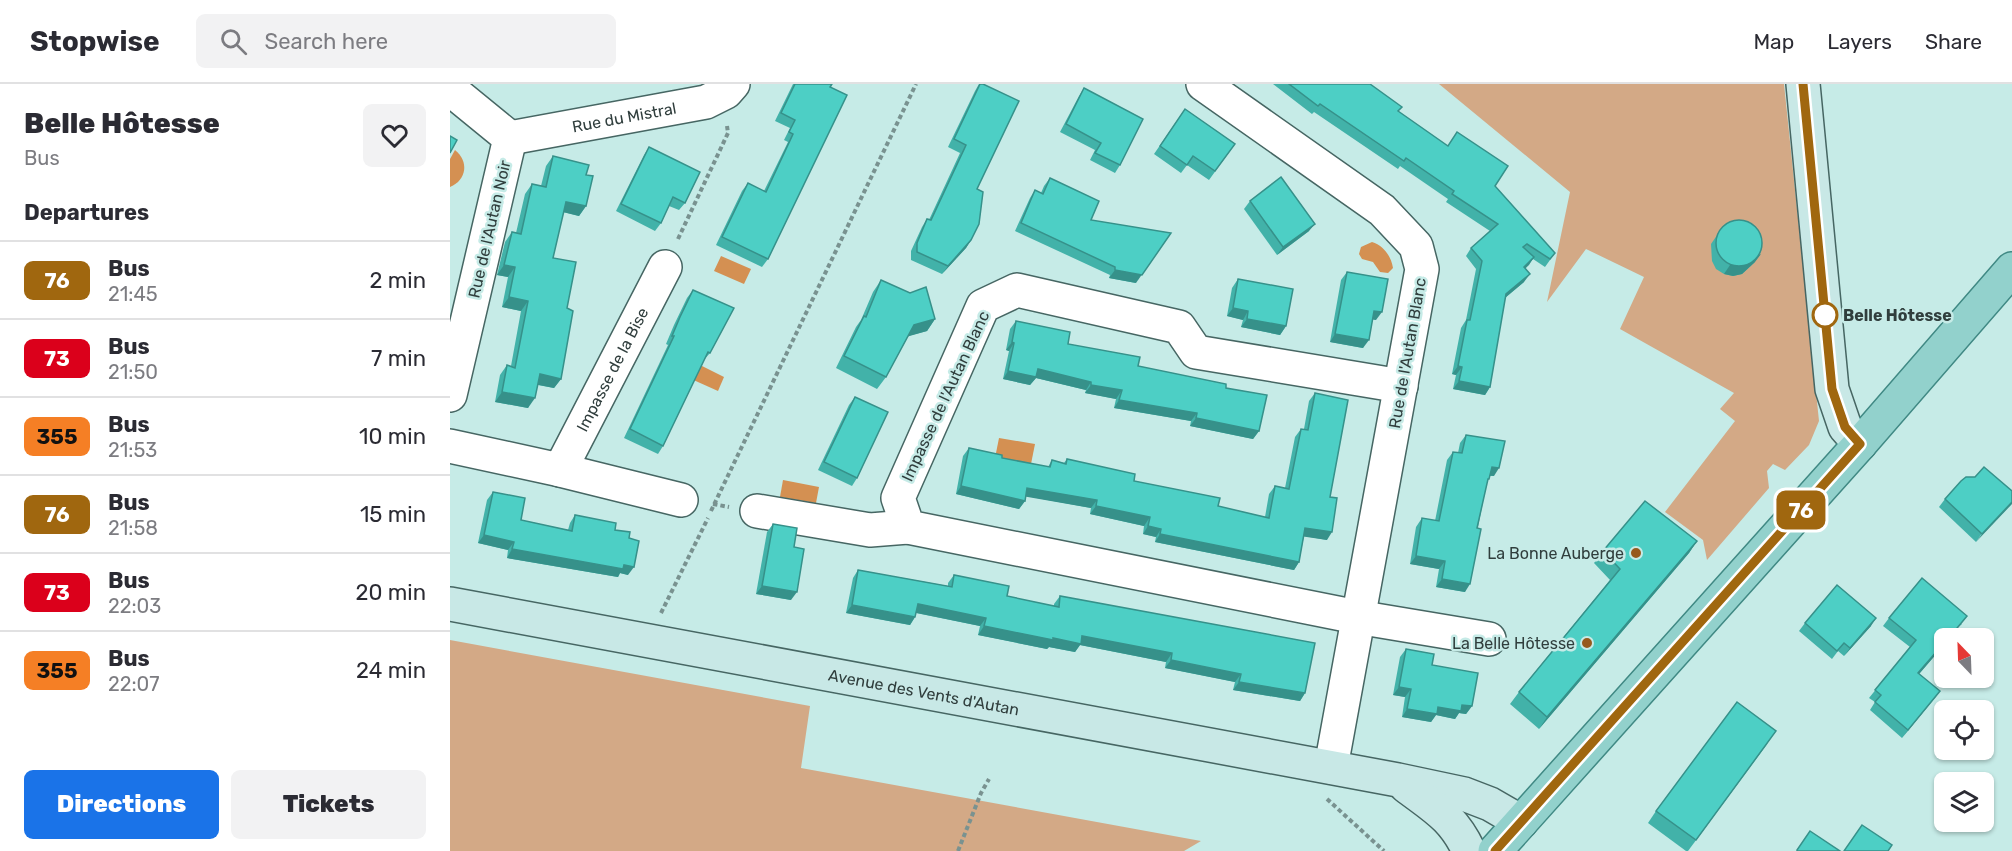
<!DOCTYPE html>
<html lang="en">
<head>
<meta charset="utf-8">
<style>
	body { margin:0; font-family:Rubik,sans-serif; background:#f2f2f3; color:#2b2b33; height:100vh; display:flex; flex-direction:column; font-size:22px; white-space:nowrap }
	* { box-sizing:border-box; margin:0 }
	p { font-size:20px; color:#7c7c81 }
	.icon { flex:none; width:33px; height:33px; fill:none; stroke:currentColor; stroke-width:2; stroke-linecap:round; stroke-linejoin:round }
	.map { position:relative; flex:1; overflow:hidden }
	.panel { display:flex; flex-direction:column; background:#fff; width:450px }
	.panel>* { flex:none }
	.badge { padding:0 12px; border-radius:9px; font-size:21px; line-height:39px }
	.needle { width:39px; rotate:337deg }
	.tools { position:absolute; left:1484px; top:544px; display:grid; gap:12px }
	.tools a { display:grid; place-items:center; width:60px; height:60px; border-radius:9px; background:#fff; box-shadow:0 2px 4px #0004; font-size:30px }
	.map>.badge { position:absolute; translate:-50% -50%; box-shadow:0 0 0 3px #fff }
	h2 { padding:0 24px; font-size:22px; line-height:54px }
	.round { display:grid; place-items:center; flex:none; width:63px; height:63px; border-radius:9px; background:#f2f2f3 }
	.overview { display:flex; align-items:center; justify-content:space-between; height:102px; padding:0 24px }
	h1 { font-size:28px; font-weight:800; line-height:45px }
	.cta { display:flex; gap:12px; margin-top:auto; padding:12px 24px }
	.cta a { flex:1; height:69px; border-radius:9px; background:#1a73e8; color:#fff; font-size:24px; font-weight:800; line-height:69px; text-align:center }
	.cta a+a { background:#f2f2f3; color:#2b2b33 }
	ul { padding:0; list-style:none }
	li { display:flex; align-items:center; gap:18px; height:78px; padding:0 24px; border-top:2px solid #e1e1e2 }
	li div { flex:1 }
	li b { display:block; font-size:22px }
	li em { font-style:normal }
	li .badge { min-width:66px; font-weight:700; text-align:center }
	header { display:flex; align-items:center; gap:36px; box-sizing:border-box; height:84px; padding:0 30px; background:#fff; border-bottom:2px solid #e1e1e2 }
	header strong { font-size:28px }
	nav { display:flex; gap:33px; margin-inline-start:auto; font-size:21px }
	.search { width:420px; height:54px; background:#f2f2f3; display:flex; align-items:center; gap:15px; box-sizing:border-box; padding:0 21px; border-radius:9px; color:#7c7c81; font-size:22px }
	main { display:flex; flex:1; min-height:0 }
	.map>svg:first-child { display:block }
	.green { fill:#d3a986 }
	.water { fill:#d49052 }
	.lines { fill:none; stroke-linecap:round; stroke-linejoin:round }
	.street-casing { stroke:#466663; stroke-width:36 }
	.secondary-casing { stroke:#466663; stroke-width:36 }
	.primary-casing { stroke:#408984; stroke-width:36 }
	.path { stroke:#799290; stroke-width:4; stroke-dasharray:4.5 3; stroke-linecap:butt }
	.street { stroke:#fff; stroke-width:33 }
	.secondary { stroke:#c8e8e6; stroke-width:33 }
	.primary { stroke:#92d1cc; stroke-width:33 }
	.wall { fill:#42b2a9 }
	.shaded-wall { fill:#36918a }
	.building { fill:#4dcfc5; stroke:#36918a; stroke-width:1.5 }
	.line-casing { stroke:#fff; stroke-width:14 }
	.line { stroke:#a0670f; stroke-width:9 }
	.stop-dot { fill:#fff; stroke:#a0670f; stroke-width:3 }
	.poi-dot { fill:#975a1d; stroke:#c6ebe7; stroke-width:2 }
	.labels { text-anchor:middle; stroke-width:5; stroke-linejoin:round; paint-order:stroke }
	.street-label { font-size:16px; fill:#303e3d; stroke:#c6ebe7 }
	.stop-label { font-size:16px; font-weight:bold; fill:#303e3d; stroke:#c6ebe7; text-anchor:start }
	.poi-label { font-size:16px; fill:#303e3d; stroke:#c6ebe7; text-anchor:end }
</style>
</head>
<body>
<header>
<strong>Stopwise</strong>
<div class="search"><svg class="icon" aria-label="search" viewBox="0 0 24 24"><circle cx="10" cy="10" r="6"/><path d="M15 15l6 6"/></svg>Search here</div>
<nav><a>Map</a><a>Layers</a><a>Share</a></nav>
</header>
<main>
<section class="panel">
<div class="overview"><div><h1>Belle Hôtesse</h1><p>Bus</p></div><a class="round"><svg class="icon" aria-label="heart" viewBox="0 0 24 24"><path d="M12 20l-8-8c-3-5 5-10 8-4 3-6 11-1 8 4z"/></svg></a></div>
<h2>Departures</h2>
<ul>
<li><span class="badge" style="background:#a0670f;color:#fff">76</span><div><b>Bus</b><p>21:45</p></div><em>2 min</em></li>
<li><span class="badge" style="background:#db001b;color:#fff">73</span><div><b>Bus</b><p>21:50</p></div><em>7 min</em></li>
<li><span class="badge" style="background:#f57f25;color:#111">355</span><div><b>Bus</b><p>21:53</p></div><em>10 min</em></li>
<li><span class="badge" style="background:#a0670f;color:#fff">76</span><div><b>Bus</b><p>21:58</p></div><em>15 min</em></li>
<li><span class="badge" style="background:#db001b;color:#fff">73</span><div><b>Bus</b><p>22:03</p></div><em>20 min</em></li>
<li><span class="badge" style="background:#f57f25;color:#111">355</span><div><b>Bus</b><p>22:07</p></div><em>24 min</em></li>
</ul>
<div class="cta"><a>Directions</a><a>Tickets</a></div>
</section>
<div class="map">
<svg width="1562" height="767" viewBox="0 0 1562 767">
	<rect width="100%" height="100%" fill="#c6ebe7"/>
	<!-- green -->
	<g class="green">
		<polygon points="989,0 1334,0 1369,337 1359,361 1335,386 1323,380 1317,387 1319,404 1257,476 1253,456 1215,428 1285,337 1270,325 1284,309 1170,245 1194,193 1136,165 1097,218 1120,108"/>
		<polygon points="0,556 360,622 351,684 751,757 734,767 0,767"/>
	</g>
	<!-- water -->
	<g class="water">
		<path d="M5 66C19 77 17 96 0 103V75Z"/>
		<path d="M922 158C934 162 941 172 943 184L938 189 930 188 923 178 912 175 909 170 911 163Z"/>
		<polygon points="271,172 301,185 294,200 264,187"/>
		<polygon points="246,279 274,293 268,307 239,294"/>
		<polygon points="549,354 585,360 581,380 545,374"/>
		<polygon points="333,396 369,403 366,419 330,413"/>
	</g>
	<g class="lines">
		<!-- street casing -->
		<g class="street-casing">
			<g id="street">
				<polyline points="753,0 932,126 966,162 972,185 881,683"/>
				<polyline points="0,5 60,54 0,311"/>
				<path id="s1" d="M60 54 256 18 276 8 283 0"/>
				<polyline points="951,302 746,268 729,243 567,206 533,222 448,414 458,443 907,533 1039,555"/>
				<path id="s2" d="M0 362 110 386 215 183"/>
				<polyline points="110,386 231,416"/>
				<polyline points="307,427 420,446 458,443"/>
			</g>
		</g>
		<!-- secondary casing -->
		<g class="secondary-casing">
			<g id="secondary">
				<polyline points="1353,0 1382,305 1395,343 1410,360"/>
				<path id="s3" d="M0 520 948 696 1014 710 1040 720 1071 738"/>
				<path d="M956 702C985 724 1003 733 1019 767"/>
			</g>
		</g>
		<!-- primary casing -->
		<g class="primary-casing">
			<polyline id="primary" points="1045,767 1410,360 1562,185"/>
		</g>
		<!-- path -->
		<g class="path">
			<polyline points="228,155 278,49 277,42"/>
			<polyline points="263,420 279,423"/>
			<polyline points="261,427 466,0"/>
			<polyline points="211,529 258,434"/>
			<polyline points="877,715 934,767"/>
			<polyline points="508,767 531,709 539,695"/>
		</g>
		<!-- street -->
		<use href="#street" class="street"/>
		<!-- secondary -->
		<use href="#secondary" class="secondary"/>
		<!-- primary -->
		<use href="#primary" class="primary"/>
	</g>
	<!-- wall -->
	<g class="wall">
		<polygon points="343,0 382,0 318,175 312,183 266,161 292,107 298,99 314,107 338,58 334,56 340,44 325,37"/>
		<polygon points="529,0 527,105 521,156 516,164 492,190 461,176 461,167 472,143 477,135 479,136 510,69 498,63 525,7"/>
		<polygon points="823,0 920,0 949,28 1045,102 1105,169 1095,183 1083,175 1075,185 1074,198 1055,214 1040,303 1035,311 1003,305 1006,291 1002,290 1011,244 1016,236 1026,185 1016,172 1021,164 1040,147 996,118 998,115 950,82 948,85 864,28 862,30"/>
		<polygon points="634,4 670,81 665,89 640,76 645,66 610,48 629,12"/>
		<polygon points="735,25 785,60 759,96 737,81 731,89 704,70"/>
		<polygon points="199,63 235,119 229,126 219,122 211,139 205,147 166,127 194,71"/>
		<polygon points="103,72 136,91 136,122 129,132 113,128 103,174 117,224 111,295 104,304 88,301 78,324 45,318 50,291 57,281 61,282 71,227 52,223 58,193 47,191 55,158 62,148 66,149 75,110 82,100 91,102 96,82"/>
		<polygon points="600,94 641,136 686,199 659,194 660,191 565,147 580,114 585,106 591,109 594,102"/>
		<polygon points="800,117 859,147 827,171 794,125"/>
		<polygon points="1272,144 1305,178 1292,190 1283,192 1274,190 1266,185 1262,177 1261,160"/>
		<polygon points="897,188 926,236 923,235 913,264 880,258 891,196"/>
		<polygon points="788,195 836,242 830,251 791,243 793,236 777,232 782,204"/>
		<polygon points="431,196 485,235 477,247 458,252 436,293 427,305 386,284 406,243 411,236 423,208"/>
		<polygon points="243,206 260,269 253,277 213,362 208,370 174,354 218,261 216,260 224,241 237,214"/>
		<polygon points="566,237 618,260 688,282 776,304 809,347 803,355 740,342 741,337 664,324 666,315 635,309 636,306 586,294 580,301 553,295 559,267 556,266 560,245"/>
		<polygon points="865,309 880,413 877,456 854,452 849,478 844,486 705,458 706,453 693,450 694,442 640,430 641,424 576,412 575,417 569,425 506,410 513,372 519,364 552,374 598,383 602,376 614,379 617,375 684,397 768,422 815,433 819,410 825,402 835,404 845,353 851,345 854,345 859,317"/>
		<polygon points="405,313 407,394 402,402 368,386 399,321"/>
		<polygon points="1016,351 1044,392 1040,392 1037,398 1015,508 986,503 989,485 960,480 966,443 972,434 985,437 997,376 1003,368 1008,369 1010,359"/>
		<polygon points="1562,407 1526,458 1489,423 1495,415"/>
		<polygon points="43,408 71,436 118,446 120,439 125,431 165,446 179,454 178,491 170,489 168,493 57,474 58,466 28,459 37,416"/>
		<polygon points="323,440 344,463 341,516 306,510 317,448"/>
		<polygon points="1247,457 1239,469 1089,645 1060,620 1069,608 1160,496 1144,479 1153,467"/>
		<polygon points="408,486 498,502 498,499 504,491 557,512 604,522 604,520 610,512 855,609 850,617 783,606 785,598 715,584 716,578 630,561 625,568 599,563 597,565 528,551 530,542 466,529 465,533 460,541 396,529 403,494"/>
		<polygon points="1439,534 1512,540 1494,555 1494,561 1469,590 1490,607 1452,654 1420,626 1425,618 1419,614 1460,563 1433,542"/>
		<polygon points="1355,539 1421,542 1394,572 1388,567 1382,575 1349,547"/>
		<polygon points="956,565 982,581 1022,622 1016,630 1009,629 1005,635 986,631 981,638 952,633 955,613 943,611 950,573"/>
		<polygon points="1318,659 1238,767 1236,767 1198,739 1206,727"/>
	</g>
	<!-- shaded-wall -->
	<g class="shaded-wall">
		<polygon points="116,118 136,122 129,132 109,127"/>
		<polygon points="865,140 859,147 827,171 833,163"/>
		<polygon points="721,149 686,199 659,194 665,186"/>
		<polygon points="521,156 516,164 492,190 498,182"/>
		<polygon points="1311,170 1305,178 1292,190 1283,192 1274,190 1280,181"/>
		<polygon points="1084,173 1079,181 1068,191 1074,183"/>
		<polygon points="54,181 65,183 58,193 47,191"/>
		<polygon points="1080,190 1074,198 1050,218 1056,210"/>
		<polygon points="59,213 78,217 71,227 52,223"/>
		<polygon points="783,224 798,227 793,236 777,232"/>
		<polygon points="924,227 932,228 926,236 919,235"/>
		<polygon points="485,235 477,247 456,253 464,241"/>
		<polygon points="797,235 836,242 830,251 791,243"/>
		<polygon points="885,250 919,256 913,264 880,258"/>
		<polygon points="562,258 564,259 559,267 556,266"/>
		<polygon points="1008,282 1012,283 1006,291 1002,290"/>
		<polygon points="588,285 641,298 636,306 586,294 580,301 553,295 558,287"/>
		<polygon points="90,290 111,295 104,304 84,300"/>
		<polygon points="1009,297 1040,303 1035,311 1003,305"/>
		<polygon points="641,301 672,306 666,315 635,309"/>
		<polygon points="52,308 85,314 78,324 45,318"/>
		<polygon points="669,316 747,329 741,337 664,324"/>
		<polygon points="746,334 809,347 803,355 740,342"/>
		<polygon points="1042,383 1049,384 1044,392 1036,391"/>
		<polygon points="511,402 575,417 569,425 506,410"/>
		<polygon points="577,404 647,416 641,424 572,412"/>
		<polygon points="1562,418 1562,420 1526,458 1532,450"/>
		<polygon points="646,422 700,433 694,442 640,430"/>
		<polygon points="698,442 711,445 706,453 693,450"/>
		<polygon points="855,444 882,448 877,456 850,452"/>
		<polygon points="710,450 849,478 844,486 705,458"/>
		<polygon points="34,451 64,458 58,466 28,459"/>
		<polygon points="1247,457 1239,469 1089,645 1097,633"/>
		<polygon points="62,465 174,481 184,483 178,491 170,489 168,493 57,474"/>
		<polygon points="966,472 995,477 989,485 960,480"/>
		<polygon points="992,495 1020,500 1015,508 986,503"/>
		<polygon points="312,502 347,508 341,516 306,510"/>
		<polygon points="468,520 536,534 530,542 462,528"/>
		<polygon points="402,521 465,533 460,541 396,529"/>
		<polygon points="1426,534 1421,542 1394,572 1400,564"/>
		<polygon points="534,542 603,554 632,552 722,569 716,578 630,561 625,568 599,563 597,565 528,551"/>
		<polygon points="1494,559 1494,561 1463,597 1468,589"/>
		<polygon points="721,576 791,590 785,598 715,584"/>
		<polygon points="789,598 855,609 850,617 783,606"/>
		<polygon points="949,603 961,605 955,613 943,611"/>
		<polygon points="1490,607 1484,615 1452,654 1458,646"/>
		<polygon points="1012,621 1022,622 1016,630 1009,629 1005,635 986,631 981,638 952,633 957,625"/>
	</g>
	<!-- building -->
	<g class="building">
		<polygon points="345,0 382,0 380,3 397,11 318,175 272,153 298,99 316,108 343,50 339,48 345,36 331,29"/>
		<polygon points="530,0 533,0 569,17 527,105 533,108 529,140 521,156 498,182 467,168 467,159 477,135 481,136 516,61 504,55"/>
		<polygon points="839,0 920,0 952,23 948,27 998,62 1007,48 1058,82 1045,102 1105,169 1100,175 1077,160 1073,163 1084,173 1074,183 1080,190 1056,210 1040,303 1009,297 1012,283 1008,282 1017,236 1020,236 1032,177 1021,164 1048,140 1002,110 1004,107 956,74 954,77 870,20 868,22"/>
		<polygon points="634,4 693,35 670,81 645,69 651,59 616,40"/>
		<polygon points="735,25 785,60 765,87 743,72 737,81 710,62"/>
		<polygon points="0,52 7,56 0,69"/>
		<polygon points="199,63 250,88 235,119 223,113 211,139 171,120"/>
		<polygon points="103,72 139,81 136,91 143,92 136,122 116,118 103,174 126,178 117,224 123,227 111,295 90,290 85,314 52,308 57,281 65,284 78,217 59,213 65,183 54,181 62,148 71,150 82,100 96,103"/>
		<polygon points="831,93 865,140 833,163 800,117"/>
		<polygon points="600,94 649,117 641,136 721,149 692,191 665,186 665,183 571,139 585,106 593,110"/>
		<circle cx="1289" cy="159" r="23"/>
		<polygon points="897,188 938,195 932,228 924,227 919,256 885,250"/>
		<polygon points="788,195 843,205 836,242 797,235 798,227 783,224"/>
		<polygon points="431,196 460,209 476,203 485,235 464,241 436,293 394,272 414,232 416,233"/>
		<polygon points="243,206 284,224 260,269 258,268 213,362 180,345 224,252 222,252 230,233"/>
		<polygon points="566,237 620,248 618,260 690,273 688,282 776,300 776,304 817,311 809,347 746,334 747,329 669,316 672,306 641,301 641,298 588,285 586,293 558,287 564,259 562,258"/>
		<polygon points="865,309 898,316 880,413 887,414 882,448 855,444 849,478 710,450 711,445 698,442 700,433 646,422 647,416 577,404 575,417 511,402 519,364 552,371 552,374 600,383 602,376 616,380 617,375 685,390 684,397 770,414 768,422 819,434 825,402 839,405 851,345 858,346"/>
		<polygon points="405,313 438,328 407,394 374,378"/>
		<polygon points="1016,351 1055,357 1049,384 1042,383 1039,395 1038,395 1027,444 1031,445 1020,500 992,495 995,477 966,472 972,434 989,437 1003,368 1012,369"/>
		<polygon points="1534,383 1562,407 1562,418 1532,450 1495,415 1511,397 1516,393 1525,393"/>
		<polygon points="43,408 75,414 71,436 122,447 125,431 166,439 165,446 180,448 179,454 189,457 184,483 174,481 173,485 62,465 64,458 34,451"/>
		<polygon points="1195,417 1247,457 1097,633 1069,608 1170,485 1153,467"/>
		<polygon points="323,440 347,444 344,463 354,465 347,508 312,502"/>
		<polygon points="408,486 502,503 504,491 559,502 557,512 609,523 610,512 865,559 855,609 789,598 791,590 721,576 722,569 632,552 631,560 603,554 603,556 534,542 536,534 468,520 465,533 402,521"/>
		<polygon points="1472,494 1517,532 1498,555 1494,555 1494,559 1468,589 1490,607 1458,646 1425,618 1431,611 1425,606 1466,556 1439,534"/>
		<polygon points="1387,501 1426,534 1400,564 1394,559 1387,567 1355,539"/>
		<polygon points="956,565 984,570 982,581 1028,589 1022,622 1012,621 1011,627 988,623 987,630 957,625 961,605 949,603"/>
		<polygon points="1287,618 1326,647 1246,756 1206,727"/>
		<polygon points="1412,741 1442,761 1438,767 1394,767"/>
		<polygon points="1360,747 1390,767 1347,767 1347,766"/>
	</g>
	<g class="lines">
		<!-- line casing -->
		<g class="line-casing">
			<polyline id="line" points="1045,767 1410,360 1395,343 1382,305 1353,0"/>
		</g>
		<!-- line -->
		<use href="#line" class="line"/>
	</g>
	<!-- markers -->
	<circle class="stop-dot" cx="1375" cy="231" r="12"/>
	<g class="poi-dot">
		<circle cx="1186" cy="469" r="6"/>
		<circle cx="1137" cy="559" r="6"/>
	</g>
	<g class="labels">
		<!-- street labels -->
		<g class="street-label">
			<text dy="6" stroke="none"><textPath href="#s1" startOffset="116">Rue du Mistral</textPath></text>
			<text transform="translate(39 145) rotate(-77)" y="6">Rue de l'Autan Noir</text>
			<text transform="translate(957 269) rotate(-80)" y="6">Rue de l'Autan Blanc</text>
			<text dy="6" stroke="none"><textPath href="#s2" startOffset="226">Impasse de la Bise</textPath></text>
			<text transform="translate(495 312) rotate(-65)" y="6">Impasse de l'Autan Blanc</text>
			<text dy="6" stroke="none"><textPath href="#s3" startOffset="482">Avenue des Vents d'Autan</textPath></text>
		</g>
		<!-- stop labels -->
		<g class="stop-label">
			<text x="1393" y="237">Belle Hôtesse</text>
		</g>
		<!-- poi labels -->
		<g class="poi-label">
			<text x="1174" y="475">La Bonne Auberge</text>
			<text x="1125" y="565">La Belle Hôtesse</text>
		</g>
	</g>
</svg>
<div class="tools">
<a><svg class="needle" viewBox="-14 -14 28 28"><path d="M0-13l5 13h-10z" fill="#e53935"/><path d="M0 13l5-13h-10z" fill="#7c7c81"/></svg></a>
<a><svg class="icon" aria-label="locate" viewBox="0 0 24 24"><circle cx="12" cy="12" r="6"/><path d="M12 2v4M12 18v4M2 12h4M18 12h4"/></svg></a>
<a><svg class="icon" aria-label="layers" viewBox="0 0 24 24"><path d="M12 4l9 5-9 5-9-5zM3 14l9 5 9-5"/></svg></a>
</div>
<b class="badge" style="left:1351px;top:426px;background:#a0670f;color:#fff">76</b>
</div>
</main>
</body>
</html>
